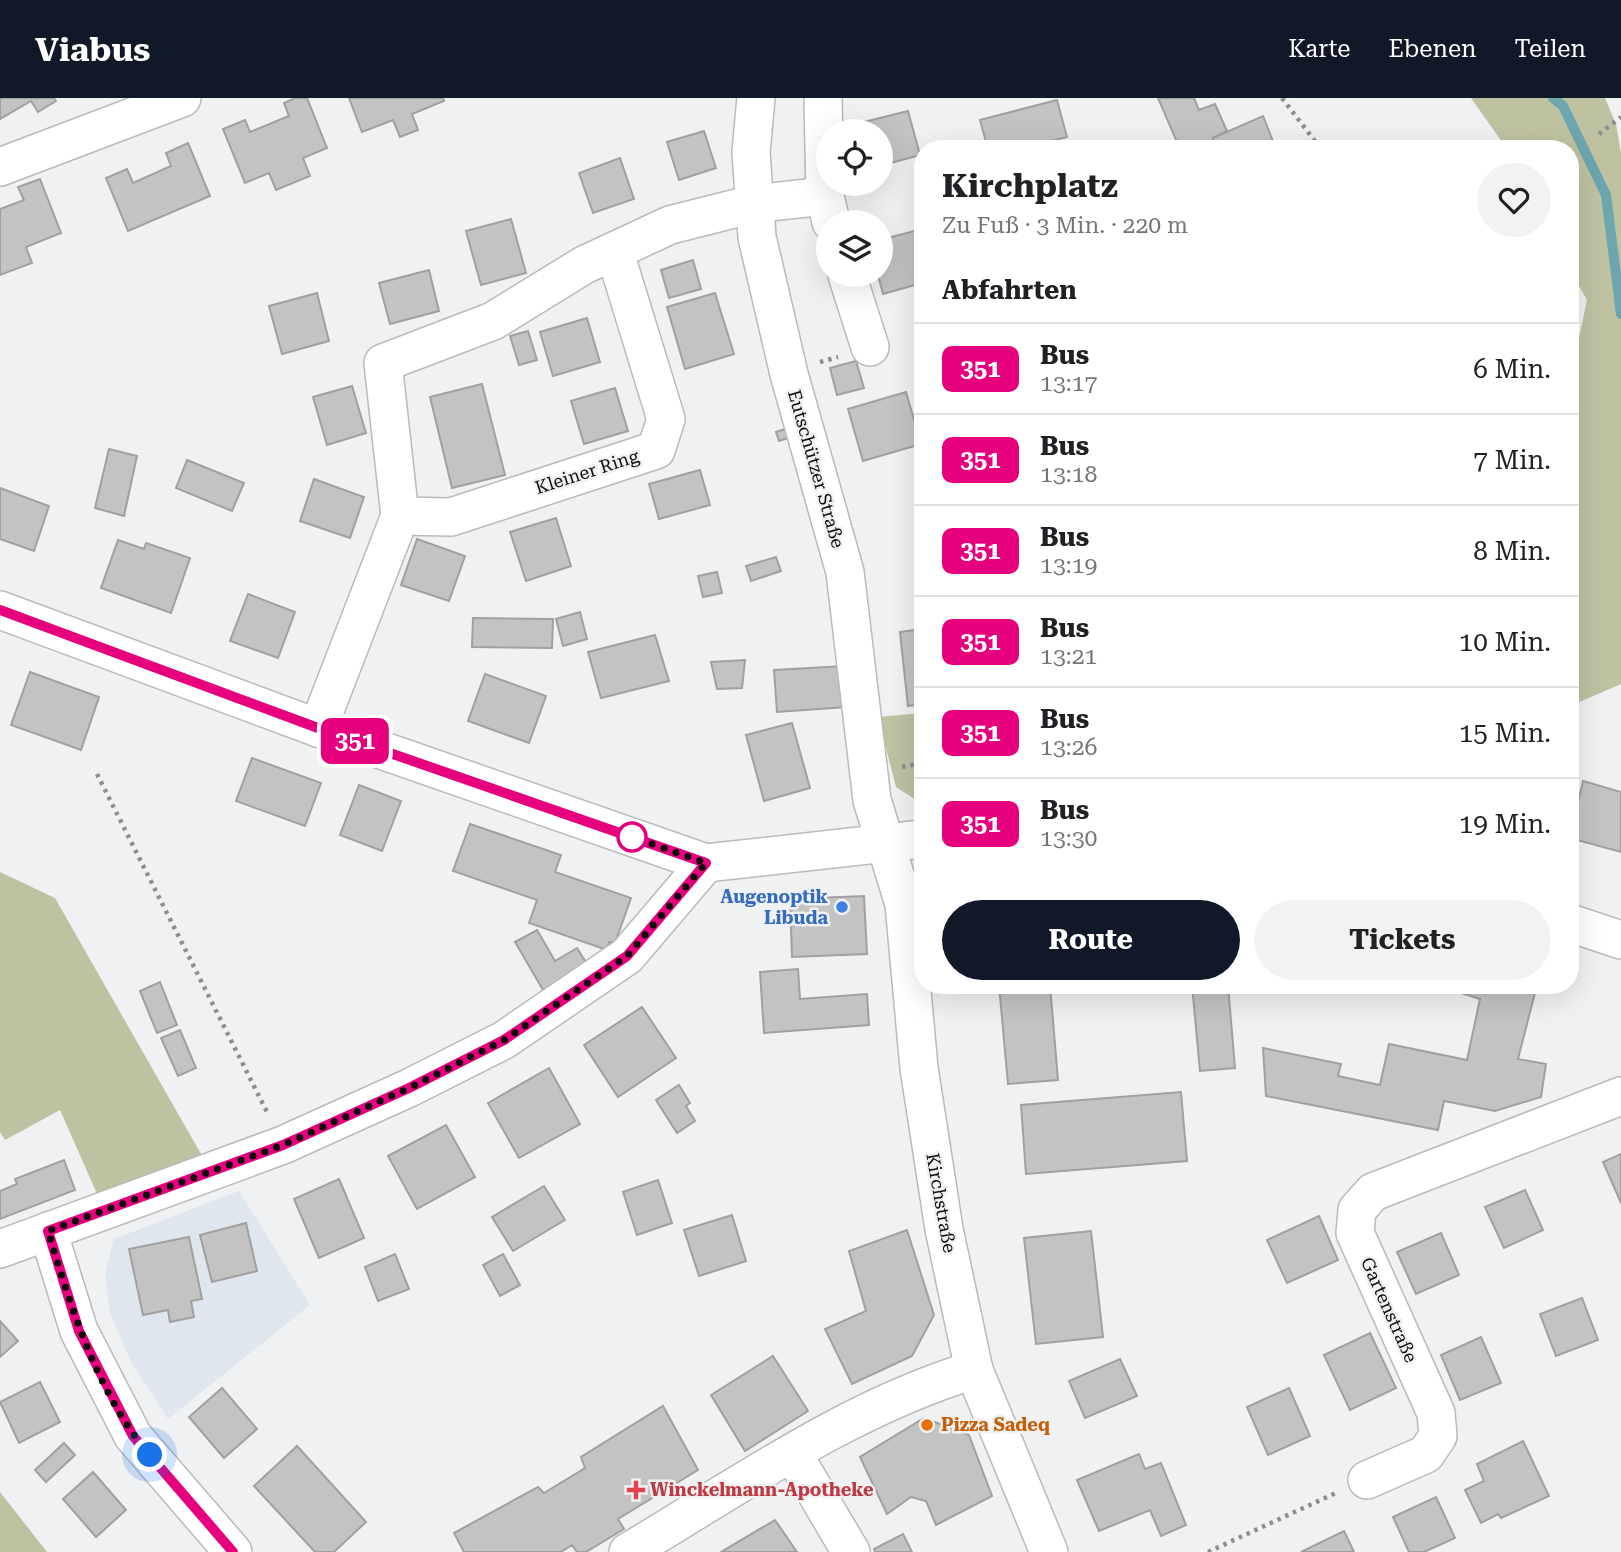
<!DOCTYPE html>
<html lang="de">
<head>
<meta charset="utf-8">
<style>
	body { margin:0; font-family:"Roboto Serif",serif; background:#f2f2f2; color:#202124; height:100vh; display:flex; flex-direction:column; font-size:26px; white-space:nowrap }
	* { box-sizing:border-box; margin:0 }
	p { font-size:23px; color:#757577 }
	.icon { flex:none; width:38px; height:38px; fill:none; stroke:currentColor; stroke-width:2; stroke-linecap:round; stroke-linejoin:round }
	.map { position:relative; flex:1; overflow:hidden }
	.side { position:absolute; left:914px; top:42px; width:665px; height:854px; display:flex; flex-direction:column; background:#fff; border-radius:28px; box-shadow:0 7px 28px #0002 }
	.side>* { flex:none }
	.badge { padding:0 14px; border-radius:10px; font-size:24px; line-height:46px }
	.controls { position:absolute; left:816px; top:21px; display:grid; gap:14px }
	.controls a { display:grid; place-items:center; width:77px; height:77px; border-radius:50%; background:#fff; box-shadow:0 7px 28px #0002; font-size:35px }
	.you { position:absolute; width:35px; height:35px; margin:-18px; border:5px solid #fff; border-radius:50%; background:#1a73e8; box-shadow:0 0 0 10px #1a73e833 }
	.map>.badge { position:absolute; translate:-50% -50%; box-shadow:0 0 0 4px #fff }
	h2 { padding:0 28px; font-size:26px; line-height:63px }
	.round { display:grid; place-items:center; flex:none; width:74px; height:74px; border-radius:37px; background:#f2f2f2 }
	.head { display:flex; align-items:center; justify-content:space-between; height:119px; padding:0 28px }
	h1 { font-size:33px; font-weight:700; line-height:52px }
	.button { display:flex; gap:14px; margin-top:auto; padding:14px 28px }
	.button a { flex:1; height:80px; border-radius:42px; background:#111827; color:#fff; font-size:28px; font-weight:700; line-height:80px; text-align:center }
	.button a+a { background:#f2f2f2; color:#202124 }
	ul { padding:0; list-style:none }
	li { display:flex; align-items:center; gap:21px; height:91px; padding:0 28px; border-top:2px solid #e0e0e0 }
	li div { flex:1 }
	li b { display:block; font-size:26px }
	li em { font-style:normal }
	li .badge { min-width:77px; font-weight:700; text-align:center }
	header { display:flex; align-items:center; gap:42px; box-sizing:border-box; height:98px; padding:0 35px; background:#111827; color:#fff }
	header strong { font-size:33px }
	nav { display:flex; gap:38px; margin-inline-start:auto; font-size:24px }
	.map>svg:first-child { display:block }
	.built { fill:#e0e6ed }
	.green { fill:#bfc2a1 }
	.lines { fill:none; stroke-linecap:round; stroke-linejoin:round }
	.stream { stroke:#6da6ae; stroke-width:10 }
	.building { fill:#c4c3c4; stroke:#a1a0a1; stroke-width:2 }
	.minor-casing { stroke:#b9babb; stroke-width:40 }
	.path { stroke:#8d8e8e; stroke-width:4.5; stroke-dasharray:3.5 5; stroke-linecap:butt }
	.minor { stroke:#fff; stroke-width:37 }
	.line-casing { stroke:#fff; stroke-width:16 }
	.line { stroke:#e6007e; stroke-width:10 }
	.walk { stroke:#0c0c0c; stroke-width:7; stroke-dasharray:0 12.6 }
	.stop-dot { fill:#fff; stroke:#e6007e; stroke-width:3.5 }
	.shop-dot { fill:#3f7fe0; stroke:#f0f1f2; stroke-width:2.5 }
	.food-dot { fill:#e8710a; stroke:#f0f1f2; stroke-width:2.5 }
	.health-dot { fill:#e0444e; stroke:#f0f1f2; stroke-width:2.5 }
	.labels { text-anchor:middle; stroke-width:5; stroke-linejoin:round; paint-order:stroke }
	.street-label { font-size:18px; fill:#0c0c0c; stroke:#f0f1f2 }
	.shop-label { font-size:18px; font-weight:bold; fill:#366cbe; stroke:#f0f1f2; text-anchor:end }
	.food-label { font-size:18px; font-weight:bold; fill:#c56008; stroke:#f0f1f2; text-anchor:start }
	.health-label { font-size:18px; font-weight:bold; fill:#be3a42; stroke:#f0f1f2; text-anchor:start }
</style>
</head>
<body>
<header>
<strong>Viabus</strong>
<nav><a>Karte</a><a>Ebenen</a><a>Teilen</a></nav>
</header>
<div class="map">
<svg width="1621" height="1454" viewBox="0 0 1621 1454">
	<rect width="100%" height="100%" fill="#f0f1f2"/>
	<!-- built -->
	<polygon class="built" points="239,1093 310,1207 168,1321 131,1264 110,1216 105,1176 114,1141"/>
	<!-- green -->
	<g class="green">
		<polygon points="1471,0 1605,0 1616,26 1621,55 1621,586 1575,606 1570,624 1570,248 1579,240 1587,202 1570,172 1570,51 1507,51"/>
		<polygon points="922,615 922,706 896,689 878,619"/>
		<polygon points="0,774 55,800 205,1063 98,1098 60,1012 5,1042 0,1034"/>
		<polygon points="0,1394 47,1454 0,1454"/>
	</g>
	<g class="lines">
		<!-- stream -->
		<polyline class="stream" points="1553,0 1563,8 1606,97 1621,216"/>
	</g>
	<!-- building -->
	<g class="building">
		<polygon points="0,0 54,0 56,3 38,14 31,3 0,21"/>
		<polygon points="295,0 307,0 327,50 303,60 310,78 276,92 269,75 245,85 223,31 245,22 250,34 289,18 284,5"/>
		<polygon points="349,0 443,0 444,3 412,16 418,32 400,39 393,22 362,34"/>
		<polygon points="1158,0 1194,0 1199,12 1215,6 1227,33 1213,40 1217,51 1180,51"/>
		<polygon points="1057,2 1067,39 1020,51 988,51 980,22"/>
		<polygon points="908,13 920,57 880,68 880,33 867,33 864,24"/>
		<polygon points="1263,18 1276,51 1217,51 1213,40"/>
		<polygon points="704,33 716,70 679,82 667,44"/>
		<polygon points="188,45 210,98 128,133 106,80 127,71 133,85 171,68 166,55"/>
		<polygon points="620,60 634,101 593,115 579,75"/>
		<polygon points="40,81 61,135 26,149 32,165 0,177 0,111 24,102 18,89"/>
		<polygon points="511,121 526,175 481,187 466,133"/>
		<polygon points="922,131 922,185 883,196 878,177 880,142"/>
		<polygon points="693,162 701,191 669,200 661,172"/>
		<polygon points="429,172 439,213 390,226 379,185"/>
		<polygon points="317,195 329,243 282,256 269,208"/>
		<polygon points="715,195 734,256 685,271 667,209"/>
		<polygon points="587,220 600,264 553,278 540,234"/>
		<polygon points="528,233 537,262 519,267 510,238"/>
		<polygon points="856,263 864,290 837,297 830,270"/>
		<polygon points="482,286 505,377 452,390 430,299"/>
		<polygon points="352,288 366,335 327,347 313,299"/>
		<polygon points="615,290 628,333 584,346 571,303"/>
		<polygon points="906,294 921,346 863,363 848,311"/>
		<polygon points="785,331 788,340 779,343 776,334"/>
		<polygon points="109,351 137,358 124,418 95,410"/>
		<polygon points="187,362 244,385 232,413 176,390"/>
		<polygon points="700,372 710,407 659,421 649,386"/>
		<polygon points="314,381 364,399 350,440 300,423"/>
		<polygon points="0,390 49,408 34,453 0,441"/>
		<polygon points="556,420 571,468 526,483 510,434"/>
		<polygon points="417,441 465,458 449,503 401,487"/>
		<polygon points="118,442 144,451 146,445 190,460 171,515 101,490"/>
		<polygon points="776,459 781,473 751,483 746,468"/>
		<polygon points="717,474 722,495 703,499 698,478"/>
		<polygon points="248,496 295,514 278,560 230,543"/>
		<polygon points="580,514 587,541 563,548 556,521"/>
		<polygon points="473,520 553,521 552,550 472,549"/>
		<polygon points="922,531 922,606 908,608 900,534"/>
		<polygon points="655,537 669,583 601,600 588,554"/>
		<polygon points="745,562 742,590 717,591 711,564"/>
		<polygon points="845,568 847,609 777,614 774,572"/>
		<polygon points="30,574 99,599 81,652 11,627"/>
		<polygon points="485,576 546,598 529,645 468,623"/>
		<polygon points="792,625 810,690 764,703 746,637"/>
		<polygon points="252,660 321,685 305,728 236,703"/>
		<polygon points="1583,683 1621,694 1621,754 1570,740"/>
		<polygon points="359,687 401,703 382,753 340,737"/>
		<polygon points="470,726 561,757 555,774 631,800 615,845 609,844 607,852 529,825 537,802 453,773"/>
		<polygon points="864,798 867,856 792,859 790,801"/>
		<polygon points="537,832 555,863 577,850 587,866 543,892 515,844"/>
		<polygon points="798,871 800,901 867,896 869,927 764,935 760,874"/>
		<polygon points="160,884 177,927 157,935 140,893"/>
		<polygon points="999,887 1050,887 1058,982 1008,986"/>
		<polygon points="1192,887 1228,887 1235,970 1200,973"/>
		<polygon points="1436,887 1537,887 1518,961 1546,966 1541,999 1495,1013 1444,1003 1438,1032 1266,998 1263,950 1341,966 1338,978 1380,987 1389,946 1467,962 1480,901"/>
		<polygon points="642,909 676,960 618,999 584,947"/>
		<polygon points="180,932 196,970 178,978 161,940"/>
		<polygon points="549,970 580,1026 519,1060 488,1005"/>
		<polygon points="679,987 690,1005 686,1008 695,1023 677,1035 656,1002"/>
		<polygon points="1181,994 1187,1063 1026,1076 1021,1007"/>
		<polygon points="446,1027 475,1079 417,1111 388,1058"/>
		<polygon points="1621,1056 1621,1105 1603,1064"/>
		<polygon points="64,1062 75,1092 0,1121 0,1093 17,1086 15,1081"/>
		<polygon points="339,1081 364,1140 319,1160 294,1101"/>
		<polygon points="658,1082 672,1125 637,1137 623,1094"/>
		<polygon points="544,1088 565,1122 513,1153 492,1119"/>
		<polygon points="1525,1092 1543,1132 1504,1150 1485,1109"/>
		<polygon points="732,1117 746,1163 699,1178 684,1132"/>
		<polygon points="1319,1118 1338,1162 1287,1185 1267,1142"/>
		<polygon points="246,1125 257,1173 212,1184 200,1137"/>
		<polygon points="907,1132 934,1217 912,1258 852,1286 825,1231 866,1213 849,1153"/>
		<polygon points="1091,1133 1103,1239 1036,1246 1024,1140"/>
		<polygon points="1441,1135 1459,1177 1416,1196 1397,1154"/>
		<polygon points="189,1139 202,1201 191,1203 194,1219 170,1224 168,1212 143,1217 129,1151"/>
		<polygon points="395,1156 409,1191 378,1203 365,1169"/>
		<polygon points="503,1156 520,1187 500,1198 483,1167"/>
		<polygon points="1582,1200 1598,1242 1556,1258 1540,1216"/>
		<polygon points="0,1223 18,1243 0,1259"/>
		<polygon points="1370,1235 1396,1290 1350,1312 1324,1257"/>
		<polygon points="1481,1239 1501,1285 1460,1302 1441,1257"/>
		<polygon points="773,1258 808,1313 745,1353 711,1297"/>
		<polygon points="1120,1261 1137,1298 1085,1320 1069,1283"/>
		<polygon points="40,1284 60,1324 19,1345 0,1304"/>
		<polygon points="222,1290 257,1331 224,1360 189,1319"/>
		<polygon points="1289,1290 1310,1338 1268,1357 1247,1309"/>
		<polygon points="663,1308 698,1372 618,1421 624,1431 586,1454 577,1454 572,1447 561,1454 464,1454 454,1435 538,1389 544,1395 585,1370 581,1359"/>
		<polygon points="924,1320 969,1337 992,1398 936,1427 926,1403 911,1399 887,1416 860,1359"/>
		<polygon points="1523,1343 1549,1398 1501,1420 1498,1416 1481,1425 1465,1392 1484,1383 1477,1366"/>
		<polygon points="64,1345 75,1357 46,1384 35,1372"/>
		<polygon points="297,1348 366,1424 334,1454 315,1454 254,1388"/>
		<polygon points="1139,1356 1145,1371 1161,1365 1186,1427 1161,1438 1150,1412 1099,1433 1077,1382"/>
		<polygon points="93,1374 126,1412 96,1439 63,1401"/>
		<polygon points="1436,1399 1455,1440 1424,1454 1409,1454 1393,1419"/>
		<polygon points="775,1422 797,1454 721,1454"/>
		<polygon points="1344,1433 1354,1454 1301,1454"/>
		<polygon points="903,1436 912,1454 875,1454 874,1451"/>
	</g>
	<g class="lines">
		<!-- minor casing -->
		<g class="minor-casing">
			<g id="minor">
				<polyline points="756,0 751,54 757,139 789,276 845,474 872,702 904,806 919,970 944,1131 974,1272 1049,1454"/>
				<polyline points="823,0 825,98 831,124"/>
				<polyline points="0,69 182,0"/>
				<polyline points="847,177 870,249"/>
				<polyline points="400,418 451,419 656,352 666,321 615,155"/>
				<polyline points="0,512 318,630 706,765 922,741"/>
				<polyline points="318,630 400,418 383,265 493,223 584,167 670,127 753,106 825,98"/>
				<polyline points="1570,825 1621,842"/>
				<polyline points="48,1133 79,1233 133,1338 233,1454"/>
				<polyline points="0,1151 283,1047 409,990 504,942 627,858 706,765"/>
				<polyline points="793,1356 851,1454"/>
				<polyline points="1367,1382 1426,1356 1438,1338 1436,1315 1355,1135 1357,1112 1373,1094 1621,998"/>
				<path d="M628 1454C739 1388 850 1309 974 1272"/>
			</g>
		</g>
		<!-- path -->
		<g class="path">
			<polyline points="1282,0 1321,51"/>
			<polyline points="1599,36 1621,19"/>
			<polyline points="820,264 838,259"/>
			<polyline points="902,669 922,665"/>
			<polyline points="97,676 268,1016"/>
			<polyline points="1208,1454 1338,1394"/>
		</g>
		<!-- minor -->
		<use href="#minor" class="minor"/>
	</g>
	<g class="lines">
		<!-- line casing -->
		<g class="line-casing">
			<polyline id="line" points="0,512 318,630 706,765 627,858 504,942 409,990 283,1047 48,1133 79,1233 133,1338 233,1454"/>
		</g>
		<!-- line -->
		<use href="#line" class="line"/>
		<!-- walk -->
		<path class="walk" d="M150 1357C97 1296 71 1209 48 1133L283 1047 409 990 504 942 627 858 706 765 632 739"/>
	</g>
	<!-- markers -->
	<circle class="stop-dot" cx="632" cy="739" r="14"/>
	<circle class="shop-dot" cx="842" cy="809" r="7"/>
	<circle class="food-dot" cx="927" cy="1327" r="7"/>
	<path class="health-dot" d="M632.5 1381.5h7v7h7v7h-7v7h-7v-7h-7v-7h7z"/>
	<g class="labels">
		<!-- street labels -->
		<g class="street-label">
			<text transform="translate(816 371) rotate(74)" y="6">Eutschützer Straße</text>
			<text transform="translate(587 374) rotate(-18)" y="6">Kleiner Ring</text>
			<text transform="translate(941 1105) rotate(80)" y="6">Kirchstraße</text>
			<text transform="translate(1389 1212) rotate(66)" y="6">Gartenstraße</text>
		</g>
		<!-- shop labels -->
		<g class="shop-label">
			<text x="828" y="805">Augenoptik<tspan x="828" dy="21">Libuda</tspan></text>
		</g>
		<!-- food labels -->
		<g class="food-label">
			<text x="941" y="1333">Pizza Sadeq</text>
		</g>
		<!-- health labels -->
		<g class="health-label">
			<text x="650" y="1398">Winckelmann-Apotheke</text>
		</g>
	</g>
</svg>
<div class="controls">
<a><svg class="icon" aria-label="locate" viewBox="0 0 24 24"><circle cx="12" cy="12" r="6"/><path d="M12 2v4M12 18v4M2 12h4M18 12h4"/></svg></a>
<a><svg class="icon" aria-label="layers" viewBox="0 0 24 24"><path d="M12 4l9 5-9 5-9-5zM3 14l9 5 9-5"/></svg></a>
</div>
<div class="you" style="left:150px;top:1357px"></div>
<b class="badge" style="left:355px;top:643px;background:#e6007e;color:#fff">351</b>
<section class="side">
<div class="head"><div><h1>Kirchplatz</h1><p>Zu Fuß · 3 Min. · 220 m</p></div><a class="round"><svg class="icon" aria-label="heart" viewBox="0 0 24 24"><path d="M12 20l-8-8c-3-5 5-10 8-4 3-6 11-1 8 4z"/></svg></a></div>
<h2>Abfahrten</h2>
<ul>
<li><span class="badge" style="background:#e6007e;color:#fff">351</span><div><b>Bus</b><p>13:17</p></div><em>6 Min.</em></li>
<li><span class="badge" style="background:#e6007e;color:#fff">351</span><div><b>Bus</b><p>13:18</p></div><em>7 Min.</em></li>
<li><span class="badge" style="background:#e6007e;color:#fff">351</span><div><b>Bus</b><p>13:19</p></div><em>8 Min.</em></li>
<li><span class="badge" style="background:#e6007e;color:#fff">351</span><div><b>Bus</b><p>13:21</p></div><em>10 Min.</em></li>
<li><span class="badge" style="background:#e6007e;color:#fff">351</span><div><b>Bus</b><p>13:26</p></div><em>15 Min.</em></li>
<li><span class="badge" style="background:#e6007e;color:#fff">351</span><div><b>Bus</b><p>13:30</p></div><em>19 Min.</em></li>
</ul>
<div class="button"><a>Route</a><a>Tickets</a></div>
</section>
</div>
</body>
</html>
